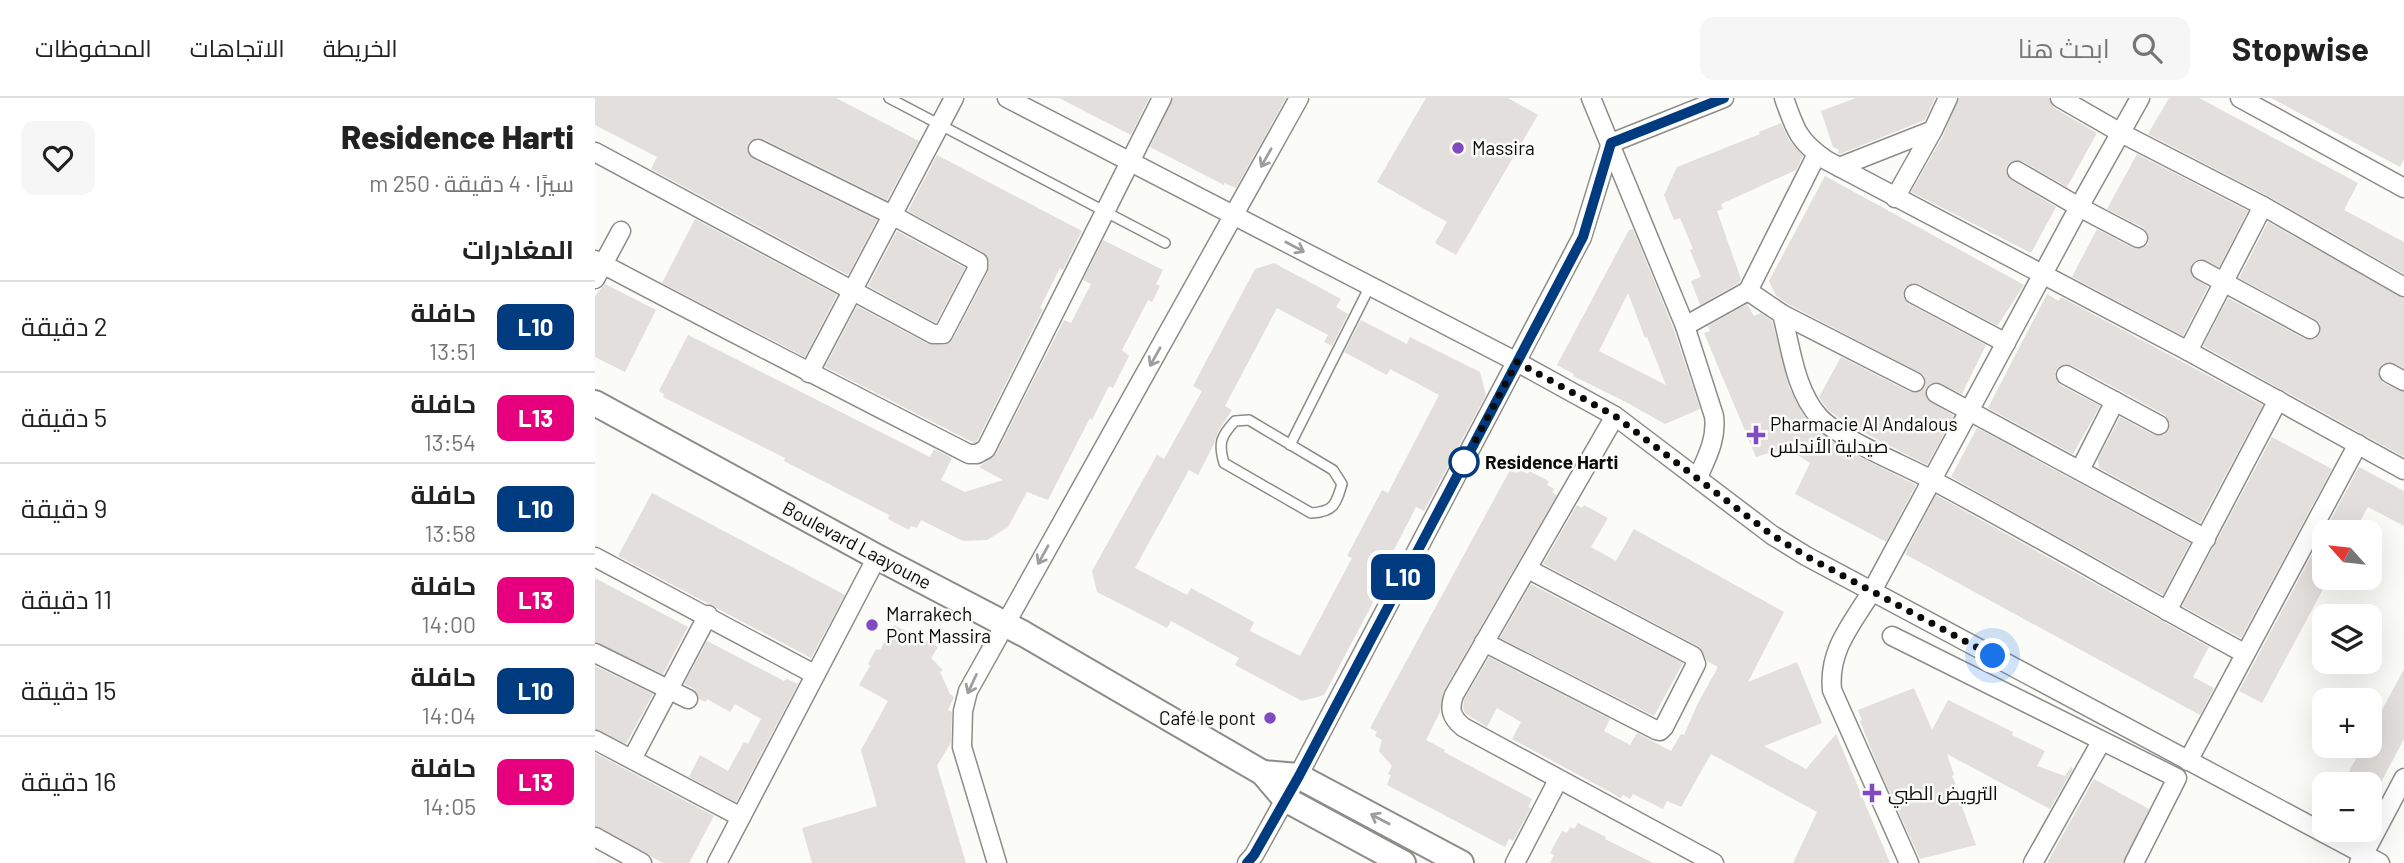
<!DOCTYPE html>
<html lang="ar">
<head>
<meta charset="utf-8">
<style>
	body { margin:0; font-family:Barlow,Cairo,sans-serif; background:#f6f6f6; color:#222; direction:rtl; height:100vh; display:flex; flex-direction:column; font-size:26px; white-space:nowrap }
	* { box-sizing:border-box; margin:0 }
	p { font-size:23px; color:#767676 }
	.icon { flex:none; width:38px; height:38px; fill:none; stroke:currentColor; stroke-width:2; stroke-linecap:round; stroke-linejoin:round }
	.map { position:relative; flex:1; overflow:hidden; direction:ltr }
	.details { display:flex; flex-direction:column; background:#fff; width:595px }
	.details>* { flex:none }
	.badge { padding:0 14px; border-radius:10px; font-size:24px; line-height:46px }
	.needle { width:46px; rotate:297deg }
	.controls { position:absolute; left:1717px; top:422px; display:grid; gap:14px }
	.controls a { display:grid; place-items:center; width:70px; height:70px; border-radius:14px; background:#fff; box-shadow:0 7px 28px #0002; font-size:35px }
	.you { position:absolute; width:35px; height:35px; margin:-18px; border:5px solid #fff; border-radius:50%; background:#1a73e8; box-shadow:0 0 0 10px #1a73e833 }
	.map>.badge { position:absolute; translate:-50% -50%; box-shadow:0 0 0 4px #fff }
	h2 { padding:0 21px; font-size:26px; line-height:63px }
	.round { display:grid; place-items:center; flex:none; width:74px; height:74px; border-radius:14px; background:#f6f6f6 }
	.head { display:flex; align-items:center; justify-content:space-between; height:119px; padding:0 21px }
	h1 { font-size:33px; font-weight:800; line-height:52px }
	ul { padding:0; list-style:none }
	li { display:flex; align-items:center; gap:21px; height:91px; padding:0 21px; border-top:2px solid #e0e0e0 }
	li div { flex:1 }
	li b { display:block; font-size:26px }
	li em { font-style:normal }
	li .badge { min-width:77px; font-weight:700; text-align:center }
	header { display:flex; align-items:center; gap:42px; box-sizing:border-box; height:98px; padding:0 35px; background:#fff; border-bottom:2px solid #e0e0e0 }
	header strong { font-size:33px }
	nav { display:flex; gap:38px; margin-inline-start:auto; font-size:24px }
	.search { width:490px; height:63px; background:#f6f6f6; display:flex; align-items:center; gap:18px; box-sizing:border-box; padding:0 24px; border-radius:14px; color:#767676; font-size:26px }
	main { display:flex; flex:1; min-height:0 }
	.map>svg:first-child { display:block }
	.building { fill:#e2dfdc; fill-rule:evenodd }
	.lines { fill:none; stroke-linecap:round; stroke-linejoin:round }
	.lane-casing { stroke:#8c8d89; stroke-width:12 }
	.street-casing { stroke:#8c8d89; stroke-width:21 }
	.secondary-casing { stroke:#8c8d89; stroke-width:28 }
	.lane { stroke:#fff; stroke-width:9 }
	.street { stroke:#fff; stroke-width:18 }
	.secondary { stroke:#fff; stroke-width:24 }
	.oneway { stroke:#9d9e9d }
	.line-casing { stroke:#fff; stroke-width:16 }
	.line { stroke:#003b80; stroke-width:10 }
	.walk { stroke:#0b0c0a; stroke-width:7; stroke-dasharray:0 12.6 }
	.poi-dot { fill:#804ac1; stroke:#fbfbf7; stroke-width:2.5 }
	.stop-dot { fill:#fff; stroke:#003b80; stroke-width:3.5 }
	.labels { text-anchor:middle; stroke-width:5; stroke-linejoin:round; paint-order:stroke }
	.poi-label { font-size:19px; fill:#0b0c0a; stroke:#fbfbf7; text-anchor:start }
	.stop-label { font-size:19px; font-weight:bold; fill:#0b0c0a; stroke:#fbfbf7; text-anchor:start }
	.street-label { font-size:19px; fill:#0b0c0a; stroke:#fbfbf7 }
</style>
</head>
<body>
<header>
<strong>Stopwise</strong>
<div class="search"><svg class="icon" aria-label="search" viewBox="0 0 24 24"><circle cx="10" cy="10" r="6"/><path d="M15 15l6 6"/></svg>ابحث هنا</div>
<nav><a>الخريطة</a><a>الاتجاهات</a><a>المحفوظات</a></nav>
</header>
<main>
<div class="map">
<svg width="1809" height="765" viewBox="0 0 1809 765">
	<rect width="100%" height="100%" fill="#fbfbf7"/>
	<!-- building -->
	<g class="building">
		<polygon points="0,0 241,0 324,43 292,102 168,41 162,40 153,45 152,52 158,61 282,122 253,177 56,71 62,59 0,27"/>
		<polygon points="464,0 554,0 536,37"/>
		<polygon points="578,0 691,0 641,90 629,85 629,87 555,49"/>
		<polygon points="831,0 913,0 943,17 861,157 840,145 852,124 782,84"/>
		<polygon points="1261,0 1340,0 1330,22 1245,56 1243,55 1244,52 1238,49 1226,13"/>
		<polygon points="1364,0 1454,0 1459,10 1502,35 1472,89 1427,63 1417,63 1412,68 1411,74 1416,82 1461,109 1436,155 1316,94 1348,38"/>
		<polygon points="1574,0 1604,0 1763,85 1749,112 1809,144 1809,176 1673,98 1553,36"/>
		<polygon points="1676,0 1809,0 1809,61 1805,69"/>
		<polygon points="1186,25 1194,42 1208,58 1201,72 1126,106 1128,111 1122,113 1146,181 1144,185 1105,207 1096,183 1106,179 1095,152 1098,151 1085,120 1079,122 1069,97 1082,69 1165,36 1164,34"/>
		<polygon points="1542,56 1653,113 1624,169 1606,161 1600,163 1596,167 1597,178 1613,189 1588,238 1477,179 1502,131 1538,150 1544,151 1553,146 1554,139 1549,130 1512,111"/>
		<polygon points="342,57 487,133 468,172 465,170 445,210 448,211 382,343 379,345 230,269 262,208 333,246 349,247 358,241 393,174 394,164 388,154 313,113"/>
		<polygon points="1230,78 1429,187 1403,227 1401,227 1324,186 1318,185 1309,190 1308,197 1314,206 1391,247 1367,296 1341,284 1335,286 1331,290 1332,301 1359,318 1332,367 1254,327 1233,312 1224,299 1246,259 1315,294 1321,295 1330,290 1331,284 1329,277 1193,206 1181,198 1174,183"/>
		<polygon points="100,121 242,197 210,259 67,185"/>
		<polygon points="1673,124 1809,200 1809,270 1793,264 1787,266 1783,275 1788,285 1809,294 1809,359 1608,248 1633,200 1710,241 1720,241 1725,236 1725,226 1720,221 1644,180"/>
		<path d="M1038 131 1079 232 1105 311 1070 326 1031 304 978 278 979 276 962 267 1034 132ZM1033 195 1050 240 1052 239 1071 287 1004 253Z"/>
		<polygon points="302,133 370,170 341,225 273,188"/>
		<polygon points="508,142 568,172 561,186 565,188 557,204 553,202 527,252 534,258 518,290 514,288 497,322 495,320 453,402 432,394 413,429 392,442 368,443 326,422 322,430 316,428 314,432 293,421 294,417 189,363 190,360 68,299 69,296 64,293 93,237 335,359 339,351 357,360 346,382 370,394 408,382 384,369 401,356 469,222 476,225 496,186 488,182"/>
		<polygon points="679,165 746,201 741,209 753,216 737,248 729,244 733,237 682,210 630,308 637,312 623,334 619,346 603,377 594,372 540,470 592,497 596,490 659,524 655,533 705,558 757,460 752,458 787,392 793,395 844,297 795,271 792,277 749,254 766,222 812,246 815,239 885,274 891,297 829,413 821,409 786,477 791,480 729,597 707,603 640,567 644,560 576,523 572,530 502,494 497,473 562,357 569,361 607,293 598,288 660,171"/>
		<polygon points="10,186 61,212 30,274 0,259 0,198"/>
		<polygon points="1452,196 1464,203 1466,199 1668,307 1605,425 1504,370 1503,361 1525,319 1559,337 1569,337 1574,332 1575,326 1570,317 1526,293 1476,267 1470,266 1461,271 1460,278 1465,287 1505,308 1478,356 1393,310"/>
		<polygon points="1152,206 1159,218 1166,215 1177,223 1194,289 1207,315 1216,327 1229,338 1257,355 1321,387 1291,444 1200,396 1215,365 1192,350 1161,359 1109,235 1115,233 1113,228"/>
		<polygon points="1382,330 1595,445 1568,497 1356,379"/>
		<polygon points="1677,339 1737,371 1646,540 1587,508"/>
		<polygon points="1764,369 1809,393 1809,428 1773,409 1759,434 1729,434 1729,480 1734,480 1667,605 1644,593"/>
		<polygon points="915,372 922,375 924,372 933,376 934,373 954,383 952,387 959,391 957,394 962,397 849,592 845,614 831,642 850,652 849,654 937,701 933,709 936,710 918,743 914,741 910,749 792,687 796,677 793,676 797,668 784,653 787,642 780,638 782,634 775,630"/>
		<polygon points="57,395 250,497 216,560 23,458"/>
		<polygon points="1341,397 1614,549 1598,579 1619,590 1605,617 1310,456"/>
		<polygon points="982,407 987,410 989,407 1013,420 996,449 1021,463 1039,431 1189,514 1153,584 1202,564 1227,625 1169,648 1211,671 1241,636 1295,765 1198,765 1222,714 1116,656 1086,709 1072,703 1068,711 1038,696 1035,701 1028,697 1026,700 917,641 926,624 902,610 892,629 870,615 868,610 869,602 894,559 1015,621 1009,633 1035,647 1042,635 1076,653 1086,636 1089,637 1102,607 1123,569 1112,563 1103,548 948,466"/>
		<polygon points="0,480 93,529 68,576 0,544"/>
		<polygon points="936,486 1088,565 1059,618 905,540"/>
		<polygon points="299,527 343,549 336,560 348,572 345,574 355,596 359,599 353,612 357,614 356,644 342,668 371,765 217,765 207,730 282,708 266,652 293,603 264,587 275,568 273,566 281,551 285,552"/>
		<polygon points="112,543 189,583 192,581 203,586 141,704 94,679 105,657 133,673 149,644 153,646 166,621 140,606 135,614 112,601 111,604 104,601 99,591 89,586"/>
		<polygon points="0,568 58,596 31,646 0,631"/>
		<polygon points="1809,571 1809,641 1785,686 1747,686 1768,648 1774,648 1774,636"/>
		<polygon points="1319,590 1337,632 1353,602 1418,634 1417,637 1450,653 1442,668 1470,678 1476,669 1478,671 1455,711 1352,656 1359,677 1357,678 1370,707 1367,709 1381,747 1325,761 1284,671 1265,623 1267,622 1263,612"/>
		<polygon points="0,655 119,718 94,765 68,765 0,728"/>
		<polygon points="1499,681 1554,711 1528,765 1452,765"/>
		<polygon points="983,725 1011,739 1010,741 1058,765 955,765 959,757 955,755 967,733 972,735 975,729 979,731"/>
	</g>
	<g class="lines">
		<!-- lane casing -->
		<g class="lane-casing">
			<g id="lane">
				<polyline points="294,0 570,145"/>
				<path d="M654 322 738 372 747 386C741 406 739 414 716 415L629 365C623 345 626 338 640 323Z"/>
				<polyline points="695,347 775,188"/>
			</g>
		</g>
		<!-- street casing -->
		<g class="street-casing">
			<g id="street">
				<polyline points="412,0 922,264 1020,318 1177,437 1211,458 1785,765"/>
				<path d="M996 0 1090 228 1119 318C1122 341 1112 359 1103 379"/>
				<path d="M1189 0C1200 31 1203 43 1231 62L1593 253 1809 372"/>
				<polyline points="1465,0 1526,35 1668,108 1809,189"/>
				<polyline points="1645,0 1809,90"/>
				<polyline points="0,54 338,236 348,236 383,169 383,164 297,117 163,51"/>
				<polyline points="1244,69 1338,32 1353,0"/>
				<polyline points="1422,73 1484,109 1543,140"/>
				<polyline points="1300,100 1338,32"/>
				<path d="M0 162C124 228 249 292 374 356H382L391 351 567 0"/>
				<polyline points="1606,172 1715,231"/>
				<polyline points="0,181 26,133"/>
				<path d="M1153 193 1187 216C1196 250 1200 293 1225 320 1247 342 1307 366 1337 382 1442 438 1544 498 1649 555"/>
				<polyline points="1319,196 1411,245"/>
				<polyline points="1187,216 1320,284"/>
				<polyline points="1090,228 1153,193 1222,56"/>
				<polyline points="1593,253 1668,108"/>
				<polyline points="214,275 359,0"/>
				<polyline points="1794,275 1809,283"/>
				<polyline points="1471,277 1564,327"/>
				<polyline points="1341,295 1611,441"/>
				<path d="M1020 318 859 597C854 611 856 619 868 629L1119 765"/>
				<polyline points="1485,372 1520,303"/>
				<polyline points="0,459 219,576"/>
				<polyline points="1572,513 1683,302"/>
				<polyline points="1297,538 1582,680 1539,765"/>
				<polyline points="889,544 1061,632 1065,633 1069,629 1101,566 1098,558 933,471"/>
				<polyline points="0,555 93,601"/>
				<polyline points="0,642 146,719"/>
				<polyline points="37,661 113,517"/>
				<polyline points="1593,663 1763,346"/>
				<polyline points="0,739 47,765"/>
				<polyline points="122,765 282,459"/>
				<polyline points="402,765 367,649 368,613 373,593 704,0"/>
				<polyline points="652,765 659,757 703,678 987,139 1016,45 1129,0"/>
				<polyline points="920,765 963,682"/>
				<path d="M1314 765 1237 592C1233 552 1257 526 1277 493L1484 109 1545 0"/>
				<polyline points="1438,765 1506,644"/>
				<polyline points="1764,765 1809,680"/>
			</g>
		</g>
		<!-- secondary casing -->
		<g class="secondary-casing">
			<g id="secondary">
				<polyline points="0,305 282,459 429,536 668,675 690,701 808,765"/>
				<polyline points="668,675 703,678 866,765"/>
			</g>
		</g>
		<!-- lane -->
		<use href="#lane" class="lane"/>
		<!-- street -->
		<use href="#street" class="street"/>
		<!-- secondary -->
		<use href="#secondary" class="secondary"/>
	</g>
	<!-- one-way arrows -->
	<defs><path id="oneway-shaft" d="M-6 0H5M1.5-3L5.5 0L1.5 3" fill="none" stroke-width="1.6" stroke-linecap="round" stroke-linejoin="round" transform="scale(1.75)"/></defs>
	<g class="oneway">
		<use href="#oneway-shaft" transform="translate(671 60) rotate(119)"/>
		<use href="#oneway-shaft" transform="translate(700 149) rotate(28)"/>
		<use href="#oneway-shaft" transform="translate(560 259) rotate(119)"/>
		<use href="#oneway-shaft" transform="translate(448 457) rotate(119)"/>
		<use href="#oneway-shaft" transform="translate(377 586) rotate(115)"/>
		<use href="#oneway-shaft" transform="translate(785 721) rotate(-152)"/>
	</g>
	<g class="lines">
		<!-- line casing -->
		<g class="line-casing">
			<polyline id="line" points="652,765 659,757 704,678 988,139 1016,45 1129,0"/>
		</g>
		<!-- line -->
		<use href="#line" class="line"/>
		<!-- walk -->
		<polyline class="walk" points="869,364 922,264 1020,318 1177,437 1211,458 1398,558"/>
	</g>
	<!-- markers -->
	<g class="poi-dot">
		<circle cx="863" cy="50" r="7"/>
		<path d="M1157.5 326.5h7v7h7v7h-7v7h-7v-7h-7v-7h7z"/>
		<circle cx="277" cy="527" r="7"/>
		<circle cx="675" cy="620" r="7"/>
		<path d="M1273.5 684.5h7v7h7v7h-7v7h-7v-7h-7v-7h7z"/>
	</g>
	<circle class="stop-dot" cx="869" cy="364" r="14"/>
	<g class="labels">
		<!-- poi labels -->
		<g class="poi-label">
			<text x="877" y="57">Massira</text>
			<text x="1175" y="333">Pharmacie Al Andalous<tspan x="1175" dy="22">صيدلية الأندلس</tspan></text>
			<text x="291" y="523">Marrakech<tspan x="291" dy="22">Pont Massira</tspan></text>
			<text x="661" y="627" text-anchor="end">Café le pont</text>
			<text x="1293" y="702">الترويض الطبي</text>
		</g>
		<!-- stop labels -->
		<g class="stop-label">
			<text x="890" y="371">Residence Harti</text>
		</g>
		<!-- street labels -->
		<g class="street-label">
			<text transform="translate(262 447) rotate(28)" y="7">Boulevard Laayoune</text>
		</g>
	</g>
</svg>
<div class="controls">
<a><svg class="needle" viewBox="-14 -14 28 28"><path d="M0-13l5 13h-10z" fill="#e53935"/><path d="M0 13l5-13h-10z" fill="#767676"/></svg></a>
<a><svg class="icon" aria-label="layers" viewBox="0 0 24 24"><path d="M12 4l9 5-9 5-9-5zM3 14l9 5 9-5"/></svg></a>
<a>+</a>
<a>−</a>
</div>
<div class="you" style="left:1398px;top:558px"></div>
<b class="badge" style="left:808px;top:479px;background:#003b80;color:#fff">L10</b>
</div>
<section class="details">
<div class="head"><div><h1>Residence Harti</h1><p>سيرًا · 4 دقيقة · 250 m</p></div><a class="round"><svg class="icon" aria-label="heart" viewBox="0 0 24 24"><path d="M12 20l-8-8c-3-5 5-10 8-4 3-6 11-1 8 4z"/></svg></a></div>
<h2>المغادرات</h2>
<ul>
<li><span class="badge" style="background:#003b80;color:#fff">L10</span><div><b>حافلة</b><p>13:51</p></div><em>2 دقيقة</em></li>
<li><span class="badge" style="background:#e6007e;color:#fff">L13</span><div><b>حافلة</b><p>13:54</p></div><em>5 دقيقة</em></li>
<li><span class="badge" style="background:#003b80;color:#fff">L10</span><div><b>حافلة</b><p>13:58</p></div><em>9 دقيقة</em></li>
<li><span class="badge" style="background:#e6007e;color:#fff">L13</span><div><b>حافلة</b><p>14:00</p></div><em>11 دقيقة</em></li>
<li><span class="badge" style="background:#003b80;color:#fff">L10</span><div><b>حافلة</b><p>14:04</p></div><em>15 دقيقة</em></li>
<li><span class="badge" style="background:#e6007e;color:#fff">L13</span><div><b>حافلة</b><p>14:05</p></div><em>16 دقيقة</em></li>
</ul>
</section>
</main>
</body>
</html>
